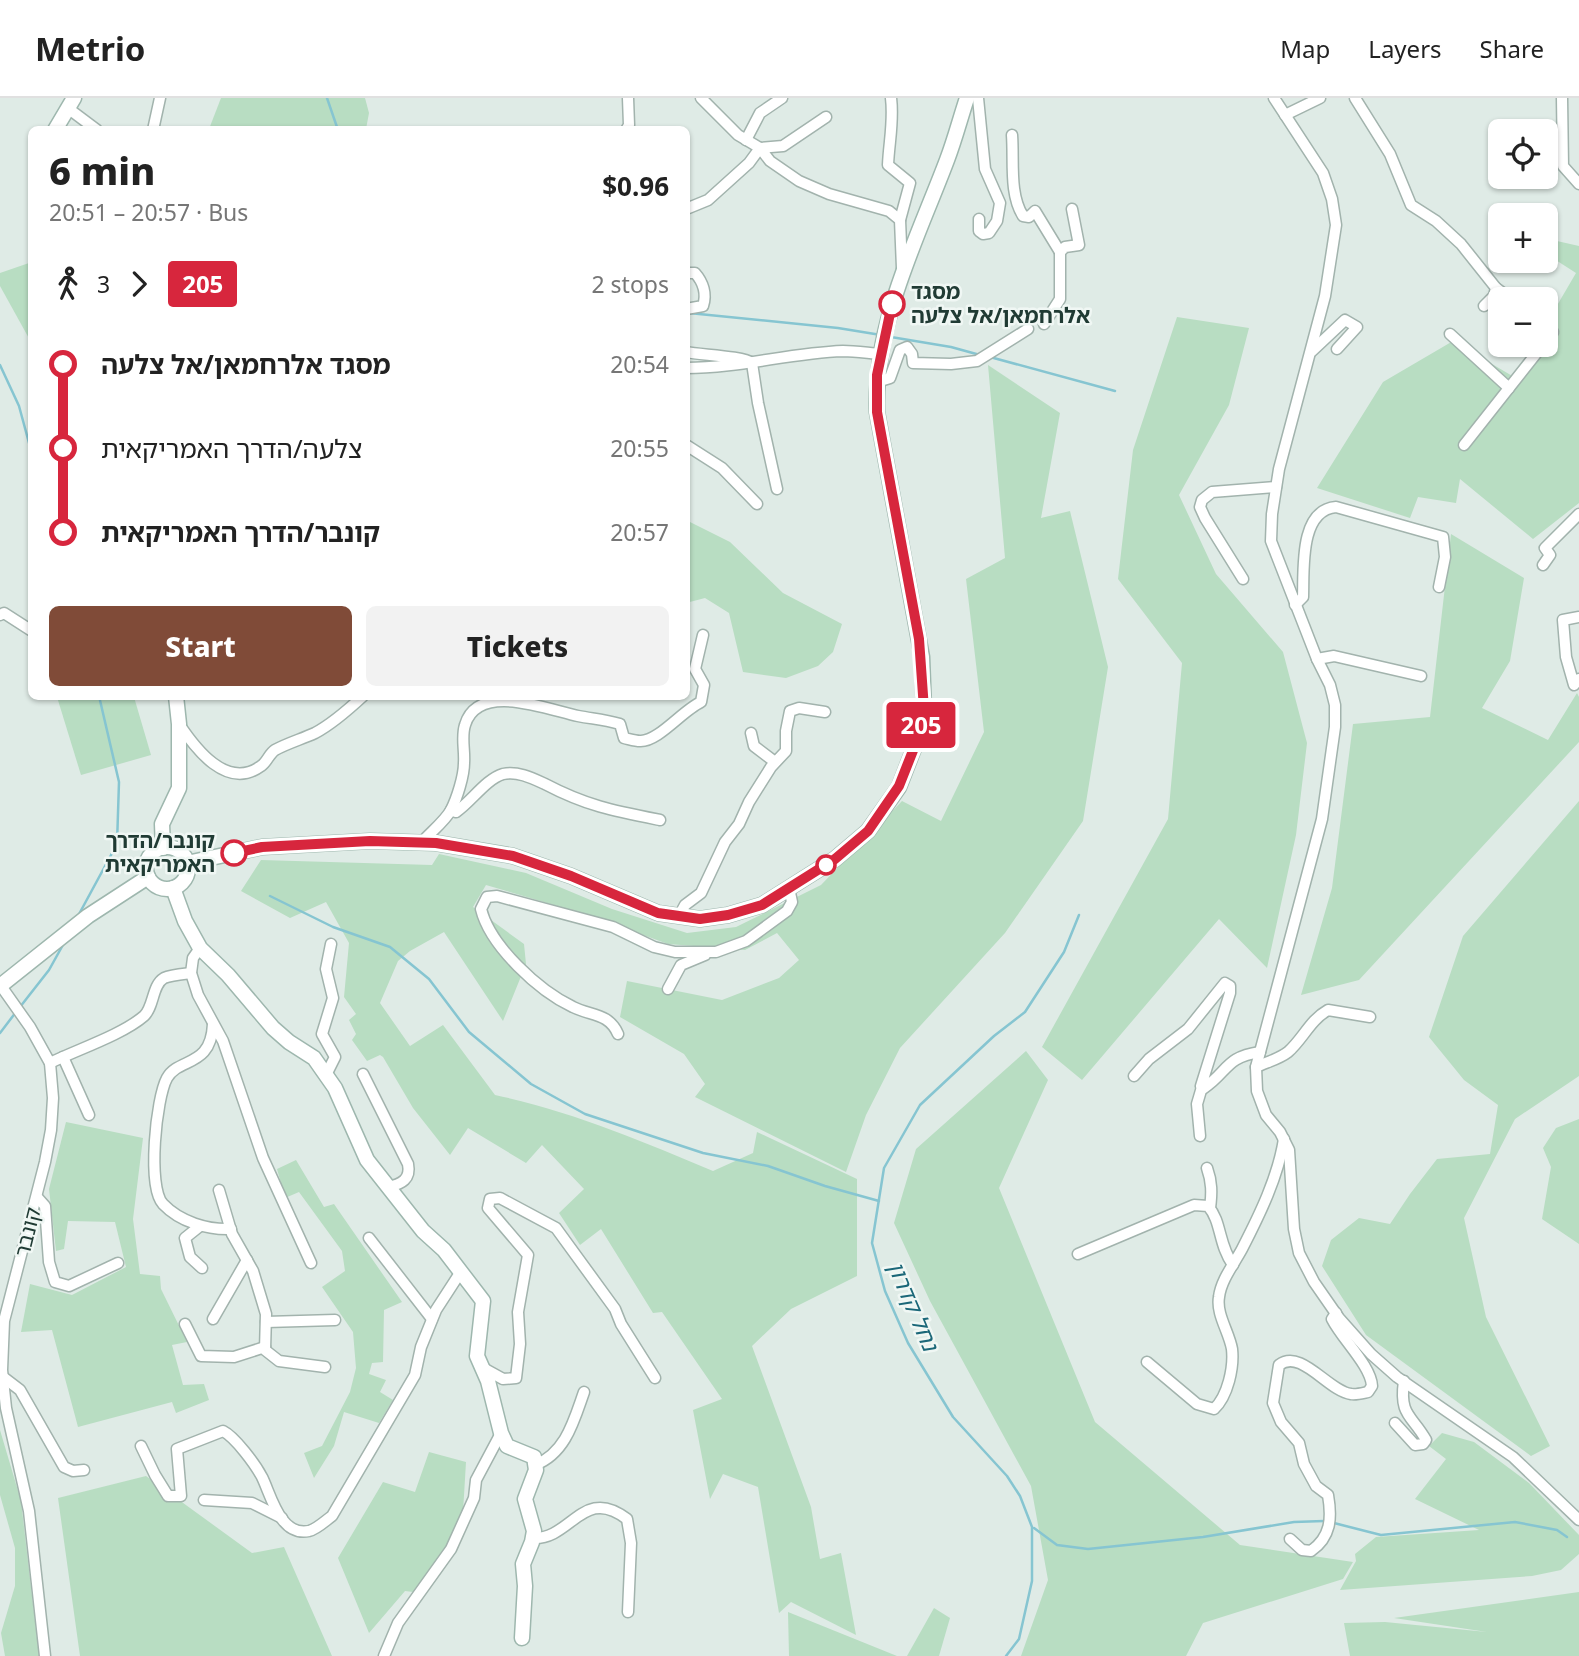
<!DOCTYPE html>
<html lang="en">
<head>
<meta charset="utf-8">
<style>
	body { margin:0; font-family:"Noto Sans","Noto Sans Hebrew",sans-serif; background:#f2f2f2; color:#222; height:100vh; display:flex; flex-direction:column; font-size:26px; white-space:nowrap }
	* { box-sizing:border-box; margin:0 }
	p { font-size:23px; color:#767676 }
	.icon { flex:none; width:38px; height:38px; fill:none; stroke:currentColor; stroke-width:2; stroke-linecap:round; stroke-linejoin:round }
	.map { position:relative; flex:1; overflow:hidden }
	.sheet { position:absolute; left:28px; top:28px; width:662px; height:574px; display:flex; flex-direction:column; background:#fff; border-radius:10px; box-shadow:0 2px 5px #0004 }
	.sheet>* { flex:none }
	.badge { padding:0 14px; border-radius:5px; font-size:24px; line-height:46px }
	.tools { position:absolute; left:1488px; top:21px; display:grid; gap:14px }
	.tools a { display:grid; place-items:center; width:70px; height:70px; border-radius:10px; background:#fff; box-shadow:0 2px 5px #0004; font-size:35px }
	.map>.badge { position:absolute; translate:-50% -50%; box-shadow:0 0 0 4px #fff }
	.legs { display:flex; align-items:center; gap:10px; height:77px; padding:0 21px; font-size:23px }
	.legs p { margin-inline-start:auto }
	.headline { display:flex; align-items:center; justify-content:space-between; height:119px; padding:0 21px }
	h1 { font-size:38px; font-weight:800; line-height:52px }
	.cta { display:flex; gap:14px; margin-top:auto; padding:14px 21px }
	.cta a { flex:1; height:80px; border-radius:10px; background:#804b38; color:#fff; font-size:28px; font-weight:800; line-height:80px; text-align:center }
	.cta a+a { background:#f2f2f2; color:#222 }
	ul { padding:0 21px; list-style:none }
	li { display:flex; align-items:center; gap:24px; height:84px; font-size:26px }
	li i { display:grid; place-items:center; width:10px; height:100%; margin:0 9px; background:currentColor }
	li i::after { content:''; width:18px; height:18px; margin:-9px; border:5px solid; border-radius:50%; background:#fff }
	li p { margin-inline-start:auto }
	li:first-child i { background:linear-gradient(#0000 50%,currentColor 0) }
	li:last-child i { background:linear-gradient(currentColor 50%,#0000 0) }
	header { display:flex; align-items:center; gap:42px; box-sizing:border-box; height:98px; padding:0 35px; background:#fff; border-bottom:2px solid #e0e0e0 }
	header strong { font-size:33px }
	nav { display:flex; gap:38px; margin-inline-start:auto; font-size:24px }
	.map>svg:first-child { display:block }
	.green { fill:#b8ddc2 }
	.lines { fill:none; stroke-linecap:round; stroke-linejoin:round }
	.stream { stroke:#86c5d1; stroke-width:2.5 }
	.street-casing { stroke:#a2b3ad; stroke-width:13 }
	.secondary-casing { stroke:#9eb7ae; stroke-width:17 }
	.street { stroke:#fff; stroke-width:10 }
	.secondary { stroke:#fff; stroke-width:14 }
	.line-1-casing { stroke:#fff; stroke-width:16 }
	.line-1 { stroke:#d7263d; stroke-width:10 }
	.stop-1-dot { fill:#fff; stroke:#d7263d; stroke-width:3.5 }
	.labels { text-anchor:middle; stroke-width:5; stroke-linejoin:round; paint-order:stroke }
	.stop-label { font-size:21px; font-weight:bold; fill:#203b34; stroke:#f0f7f4; text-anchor:start }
	.street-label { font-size:21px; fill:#203b34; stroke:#f0f7f4 }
	.water-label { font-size:23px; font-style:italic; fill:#1a6778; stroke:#f0f7f4 }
</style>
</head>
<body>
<header>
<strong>Metrio</strong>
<nav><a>Map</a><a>Layers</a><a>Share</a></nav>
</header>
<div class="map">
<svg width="1579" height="1558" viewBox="0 0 1579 1558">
	<rect width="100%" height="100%" fill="#dfebe6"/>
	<!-- green -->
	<g class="green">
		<polygon points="221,0 365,0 369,15 366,31 209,31"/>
		<polygon points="1557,143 1579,148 1579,405 1533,441 1460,381 1456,405 1418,399 1410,420 1317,390 1383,284 1453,243 1514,279 1534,247 1545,247 1545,228 1576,175 1548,157"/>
		<polygon points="29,165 32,169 31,244 0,188 0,175"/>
		<polygon points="1177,219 1249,230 1229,307 1179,397 1216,476 1283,554 1307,645 1296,737 1267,870 1219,821 1082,982 1042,949 1168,721 1182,565 1118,481 1133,352"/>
		<path d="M988 267 1060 315 1041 420 1070 413 1108 569 1083 723 1005 835 900 950 866 1017 846 1074 695 999 705 986 684 956 620 919 627 883 722 902 779 880 799 862 777 835 745 852 668 846 588 817 486 787 473 809 524 846 526 866 503 923 444 834 410 853 398 863 380 905 410 948 443 927 495 997C571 1013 642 1043 713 1073L753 1055 757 1034 857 1081V1178L791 1211 752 1248 811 1409 820 1461 841 1455 856 1537 791 1504 779 1515 758 1389 723 1376 710 1401 693 1312 722 1301 662 1214 653 1215 601 1131 580 1147 559 1115 584 1091 542 1047 526 1065 468 1030 450 1057 413 1010 383 959 380 957 367 963 352 942 356 936 349 922 356 916 344 899 349 845 326 804 290 820 241 793 261 762 432 767 439 756 526 775 612 811 687 835 736 829 821 787 902 703 941 723 984 634 966 481 1005 460Z"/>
		<polygon points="686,422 730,444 783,495 842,526 833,554 818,568 786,580 743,574 729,515 705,500 686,505"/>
		<polygon points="1451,436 1524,480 1510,563 1482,610 1548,642 1577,595 1579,599 1579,644 1359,882 1301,897 1332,790 1353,626 1430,619"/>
		<polygon points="57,599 134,599 151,657 81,677"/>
		<polygon points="1579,703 1579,978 1515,1021 1464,1120 1486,1219 1550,1348 1531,1358 1366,1237 1322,1168 1331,1142 1359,1120 1390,1126 1410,1096 1437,1061 1490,1056 1498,1007 1464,982 1429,939 1463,838"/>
		<polygon points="1026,953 1048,982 999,1090 1095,1324 1240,1447 1353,1464 1343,1481 1203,1525 1186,1558 1021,1558 1048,1482 1031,1388 930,1203 894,1125 916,1051"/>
		<polygon points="1579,1021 1579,1146 1542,1121 1551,1069 1543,1050 1556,1030"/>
		<polygon points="66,1024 143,1040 133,1121 140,1176 160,1178 161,1191 187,1244 172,1247 183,1287 204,1286 209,1302 176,1315 172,1304 78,1329 52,1232 21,1234 30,1186 72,1197 126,1169 115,1124 68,1123 64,1151 56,1153 49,1091"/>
		<polygon points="296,1062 324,1109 334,1106 402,1204 384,1212 383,1264 372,1265 369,1276 386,1282 380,1294 393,1302 379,1325 344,1314 334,1348 314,1380 304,1355 322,1348 350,1294 356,1270 353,1234 322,1189 345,1173 342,1153 299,1094 285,1100 277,1071"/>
		<polygon points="0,1332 21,1403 39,1558 5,1558 1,1535 15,1488 15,1450 0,1397"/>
		<polygon points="1442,1335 1474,1344 1529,1385 1579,1437 1579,1456 1561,1472 1532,1478 1340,1492 1356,1463 1355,1456 1376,1439 1479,1432 1415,1401 1446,1361 1429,1348"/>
		<polygon points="429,1354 466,1364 463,1414 438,1464 413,1494 405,1493 369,1535 338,1460 383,1384 415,1394"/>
		<polygon points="146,1378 252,1455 284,1449 332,1558 80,1558 58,1400"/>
		<polygon points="1579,1494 1579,1558 1350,1558 1344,1525 1385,1524 1487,1534 1394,1520"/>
		<polygon points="934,1510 950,1520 939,1558 907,1558"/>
		<polygon points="788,1514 897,1558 789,1558"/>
	</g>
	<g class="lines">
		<!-- stream -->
		<g class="stream">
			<polyline points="327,0 338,32"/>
			<polyline points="689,215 838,230 881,237"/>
			<polyline points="891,239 951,249 980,257"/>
			<polyline points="990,259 1115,293"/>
			<polyline points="0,267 19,308 32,356"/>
			<polyline points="270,798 333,829 390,849 429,881 469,934 531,986 585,1016 703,1055 768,1068 825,1088 879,1103"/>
			<polyline points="78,818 117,746 119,684 99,598"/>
			<polyline points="20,909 49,872 64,845"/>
			<polyline points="0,935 16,914"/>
			<polyline points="1334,1425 1381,1437 1515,1424 1557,1432 1567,1439"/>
			<polyline points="1034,1430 1057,1447 1088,1451 1203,1439 1294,1424 1324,1423"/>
			<polyline points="1006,1558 1019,1541 1032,1483 1032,1429 1020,1398 1007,1378 953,1319 908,1245 885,1193 872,1145 884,1070 920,1007 994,938 1025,914 1064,854 1079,817"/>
		</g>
		<!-- street casing -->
		<g class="street-casing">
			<g id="street">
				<polyline points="701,0 738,37 760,50 770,63 799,83 829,96 889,113 900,122 902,170"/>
				<path d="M891 0C894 23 889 44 888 67L910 85 900 122"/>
				<polyline points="978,0 985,71 1000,105 997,123 989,135 983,136 979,133 979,121"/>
				<polyline points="1274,0 1323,75 1332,101 1336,127 1325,198 1279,371 1272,416 1271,443 1317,561 1330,587 1335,607 1335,629 1322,721 1256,969 1257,993 1266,1017 1280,1034 1289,1052 1294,1131 1299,1155 1314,1184 1339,1220 1371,1256 1397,1279 1513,1359 1579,1422"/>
				<polyline points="1355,0 1390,56 1411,107 1436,123 1461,146 1496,190 1494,198 1484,208"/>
				<polyline points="1562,0 1563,68 1579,86"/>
				<polyline points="69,11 97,32"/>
				<polyline points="1285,17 1320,0"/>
				<polyline points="153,32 160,0"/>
				<polyline points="626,32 629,27 628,0"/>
				<path d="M1012 37C1014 63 1009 96 1023 118L1029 119 1035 113 1060 154"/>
				<polyline points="746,42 760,15 782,0"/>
				<polyline points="686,111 708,102 749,65 760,50 783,48 826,19"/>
				<path d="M686 175H695C703 184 707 196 703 208L686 211"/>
				<polyline points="1496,190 1511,201"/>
				<polyline points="1044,226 1060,201 1060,154 1065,149 1079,147 1072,111"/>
				<polyline points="1545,228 1553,234 1545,243"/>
				<polyline points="1450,236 1509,290 1543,247"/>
				<polyline points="1312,253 1345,222 1357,229 1337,251"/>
				<path d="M686 254C700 257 743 258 752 265L758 305 777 391"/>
				<path d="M686 270C739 270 790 255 843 253 855 253 868 255 881 256"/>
				<polyline points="877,284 890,280 900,252 907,249 912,256 913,265 951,266 977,263 1028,231"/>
				<polyline points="686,347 722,370 757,406"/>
				<polyline points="1464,347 1509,290"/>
				<polyline points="1543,467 1550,457 1545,450 1579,416"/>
				<polyline points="1243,481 1205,420 1200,409 1202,402 1212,394 1276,389"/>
				<path d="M1295 507 1303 499C1304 472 1299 412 1336 409L1443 439 1445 459 1439 489"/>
				<polyline points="0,517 4,515 32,533"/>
				<polyline points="1579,519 1563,522 1566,559 1574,587 1579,581"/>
				<polyline points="1317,561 1334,558 1421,578"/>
				<path d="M179 626C195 650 227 693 261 668 267 664 269 656 275 652 288 645 302 641 315 635 332 626 349 611 363 598"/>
				<polyline points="751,635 754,648 775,664"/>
				<path d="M451 712 456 714C471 704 486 681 503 676 518 673 532 680 545 686 587 708 614 713 660 722"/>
				<path d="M422 744C431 734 445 723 451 712 457 700 464 678 464 665 465 652 461 639 465 627 478 583 549 612 578 618 594 621 603 621 620 626L624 640C629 641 635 643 640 643 658 644 683 612 701 604L704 587 695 571 703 537"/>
				<polyline points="679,818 685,807 701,795 725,744 739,726 749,704 771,669 786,653 786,633 790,613 799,610 825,614"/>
				<polyline points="200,850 193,860 191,875 198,897 223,943 263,1060 311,1165"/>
				<polyline points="1,888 30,929 50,965 53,1000 51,1032 45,1064 4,1223 2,1272 6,1310 29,1413 45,1558"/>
				<polyline points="668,891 681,867 705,857"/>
				<path d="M213 926C211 970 179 959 167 980 156 1000 147 1089 163 1106 180 1124 208 1132 231 1131"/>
				<path d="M618 936C609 915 591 918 573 909 539 893 490 848 481 811L487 799 497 798 613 829 654 849 675 854H716L746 843 787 813 792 804 789 790"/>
				<polyline points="63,959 89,1017"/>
				<path d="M50 965C76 952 122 937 144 918 154 909 152 887 164 880 171 877 183 876 191 875"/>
				<path d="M1256 969C1267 964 1279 961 1288 954 1303 941 1310 922 1328 912L1370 919"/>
				<path d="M363 976 408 1066C411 1081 402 1086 388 1089"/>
				<polyline points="326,977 335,959 322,936 333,900 326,871 331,846"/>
				<path d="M1134 978 1149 961 1188 931 1225 885 1230 888V895L1201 988 1204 990C1228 974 1225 959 1260 954"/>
				<polyline points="1200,1038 1197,1006 1202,989"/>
				<path d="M1207 1070C1212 1084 1212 1095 1210 1110"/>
				<polyline points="219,1092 232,1136 253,1173 266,1216 265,1252 279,1263 325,1269"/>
				<polyline points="37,1099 45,1108 49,1164 55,1184 69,1188 118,1165"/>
				<polyline points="200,1128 185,1140 190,1159 202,1170"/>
				<polyline points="369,1140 432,1221"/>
				<path d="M1078 1156 1194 1107 1208 1108C1222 1124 1218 1146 1233 1167"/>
				<polyline points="213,1221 247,1162"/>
				<polyline points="266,1224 335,1222"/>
				<polyline points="185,1226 201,1258 234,1259 265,1249"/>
				<path d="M1147 1264 1197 1306 1214 1311C1228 1298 1234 1269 1232 1251 1229 1234 1216 1216 1219 1199 1221 1182 1234 1166 1242 1151 1260 1116 1278 1079 1284 1041"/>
				<polyline points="483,1270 503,1281 516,1280 520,1246 518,1214 528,1157 488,1110 490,1101 500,1100 556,1130 615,1211 621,1226 655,1280"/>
				<polyline points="3,1279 20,1292 64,1369 73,1373 84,1372"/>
				<path d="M1395 1325 1415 1347 1423 1346 1426 1342C1412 1317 1399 1318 1404 1283"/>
				<path d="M141 1348 155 1377 168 1398H181L177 1351 223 1333C235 1339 255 1366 262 1379 271 1397 280 1439 309 1433 317 1431 325 1423 332 1418L415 1277 421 1249 436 1212 460 1175"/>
				<path d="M535 1367C566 1355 574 1322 584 1294"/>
				<polyline points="204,1402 252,1405 282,1420"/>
				<path d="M533 1440C571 1442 583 1387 627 1421L631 1445 628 1514"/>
				<path d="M1290 1441 1302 1452 1311 1453C1331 1439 1332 1420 1328 1397L1316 1388 1304 1366 1299 1345 1281 1324 1273 1305 1279 1267C1301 1250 1328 1293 1351 1296 1356 1297 1363 1295 1368 1294L1372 1288C1371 1268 1342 1241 1332 1221L1336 1215"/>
				<polyline points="384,1558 398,1525 451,1451 474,1400 476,1382 501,1335"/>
			</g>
		</g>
		<!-- secondary casing -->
		<g class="secondary-casing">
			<g id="secondary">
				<polyline points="55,32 74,0"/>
				<circle cx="167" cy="770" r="21"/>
				<polyline points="163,750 162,726 179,690 179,626 176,598"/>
				<path d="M187 765 262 749 370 743 436 745 513 758 571 778 658 815 700 821 728 817 762 807 835 761 868 733 899 689 916 645 924 611 922 559 877 314C874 224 916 144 947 62 955 41 960 21 967 0"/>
				<polyline points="173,790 185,823 200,850 228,877 273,930 289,944 314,960 335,990 367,1062 423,1133 444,1152 483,1203 477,1258 488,1283 501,1335 507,1348 534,1359 536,1372 525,1401 534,1433 532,1444 523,1466 525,1488 522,1540"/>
				<polyline points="0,888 88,818 148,779"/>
			</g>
		</g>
		<!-- street -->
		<use href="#street" class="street"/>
		<!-- secondary -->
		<use href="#secondary" class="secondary"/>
	</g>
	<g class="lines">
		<!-- line-1 casing -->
		<g class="line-1-casing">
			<polyline id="line-1" points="234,755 262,749 370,743 436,745 513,758 571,778 658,815 700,821 728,817 762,807 835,761 868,733 899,688 916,645 924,611 919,541 877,314 877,277 892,206"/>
		</g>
		<!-- line-1 -->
		<use href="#line-1" class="line-1"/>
	</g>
	<!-- markers -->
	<g class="stop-1-dot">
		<circle cx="892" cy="206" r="12"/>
		<circle cx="234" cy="755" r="12"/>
		<circle cx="826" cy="767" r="9"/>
	</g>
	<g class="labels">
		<!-- stop labels -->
		<g class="stop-label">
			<text x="911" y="201">מסגד<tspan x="911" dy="24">אלרחמאן/אל צלעה</tspan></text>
			<text x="215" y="750" text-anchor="end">קונבר/הדרך<tspan x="215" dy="24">האמריקאית</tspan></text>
		</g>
		<!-- street labels -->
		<g class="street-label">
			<text transform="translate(28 1134) rotate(-76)" y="7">קונבר</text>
		</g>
		<!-- water labels -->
		<g class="water-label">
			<text transform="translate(913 1208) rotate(67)" y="8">נחל קדרון</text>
		</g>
	</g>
</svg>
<div class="tools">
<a><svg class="icon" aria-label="locate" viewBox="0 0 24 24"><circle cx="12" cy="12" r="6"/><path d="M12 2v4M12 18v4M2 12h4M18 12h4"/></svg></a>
<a>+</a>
<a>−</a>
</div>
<b class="badge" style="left:921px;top:627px;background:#d7263d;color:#fff">205</b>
<section class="sheet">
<div class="headline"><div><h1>6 min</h1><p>20:51 – 20:57 · Bus</p></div><b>$0.96</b></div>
<div class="legs"><svg class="icon" aria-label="walk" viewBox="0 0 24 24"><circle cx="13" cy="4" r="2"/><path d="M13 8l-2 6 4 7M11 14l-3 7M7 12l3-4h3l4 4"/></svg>3<svg class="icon" aria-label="forward" viewBox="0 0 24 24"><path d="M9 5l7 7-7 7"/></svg><b class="badge" style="background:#d7263d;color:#fff">205</b><p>2 stops</p></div>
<ul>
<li><i style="color:#d7263d"></i><b>מסגד אלרחמאן/אל צלעה</b><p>20:54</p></li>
<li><i style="color:#d7263d"></i><span>צלעה/הדרך האמריקאית</span><p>20:55</p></li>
<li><i style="color:#d7263d"></i><b>קונבר/הדרך האמריקאית</b><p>20:57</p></li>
</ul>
<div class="cta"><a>Start</a><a>Tickets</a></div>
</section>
</div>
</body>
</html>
